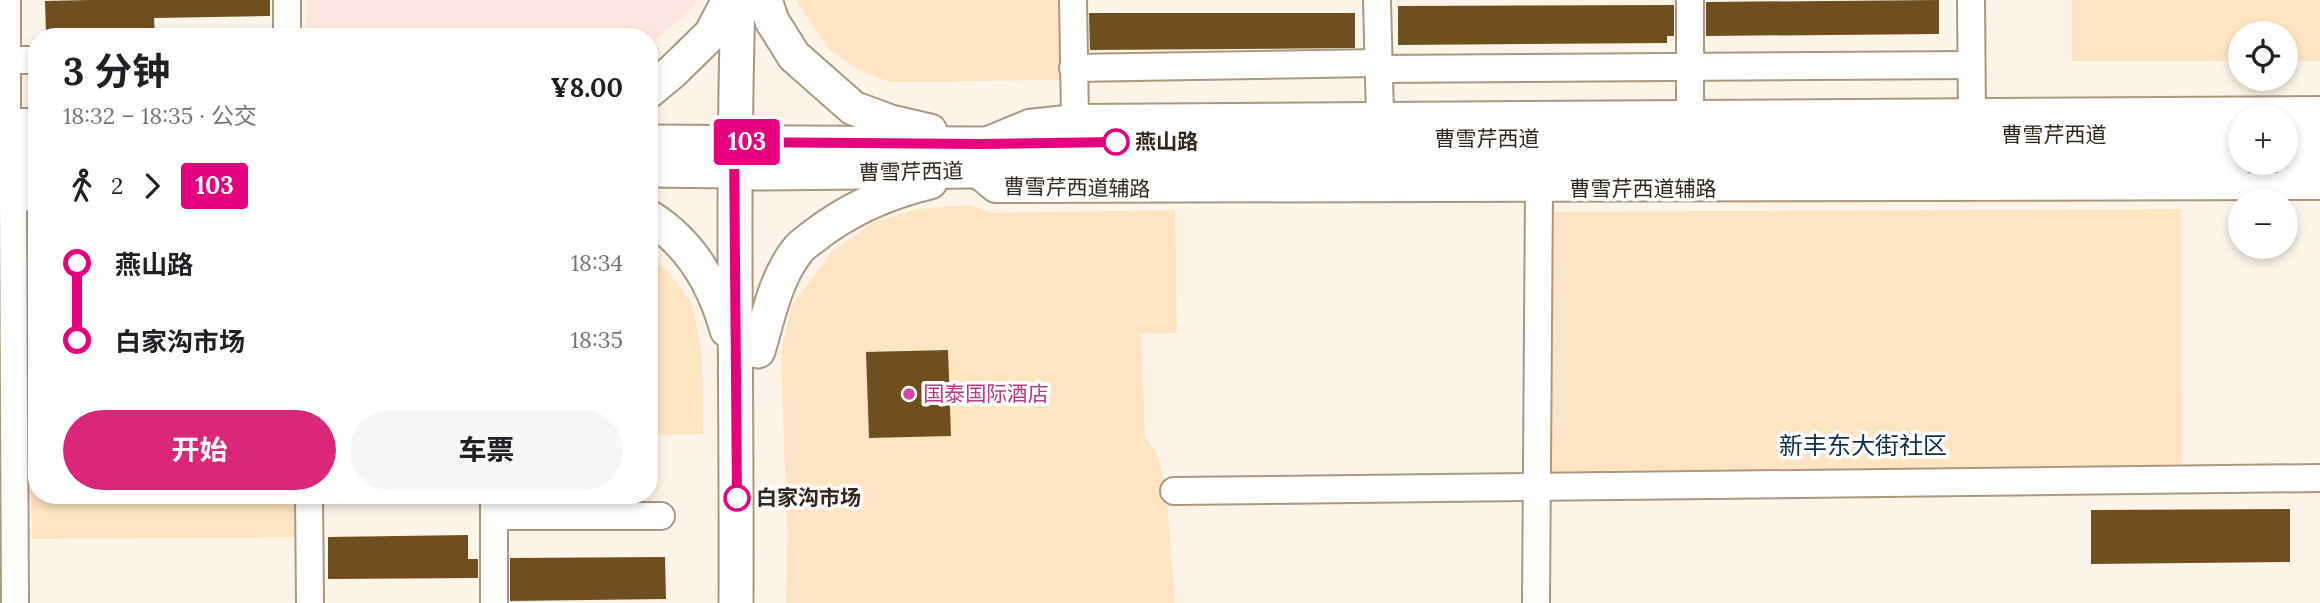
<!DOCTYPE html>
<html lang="zh">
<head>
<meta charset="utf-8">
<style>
	body { margin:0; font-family:Lora,"Noto Sans SC",serif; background:#f6f6f6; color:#202124; height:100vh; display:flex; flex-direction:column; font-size:26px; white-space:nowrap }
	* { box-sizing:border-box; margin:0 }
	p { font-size:23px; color:#757577 }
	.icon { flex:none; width:38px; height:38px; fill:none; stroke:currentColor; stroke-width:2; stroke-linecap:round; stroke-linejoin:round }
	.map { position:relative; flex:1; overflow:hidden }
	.details { position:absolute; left:28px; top:28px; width:630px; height:476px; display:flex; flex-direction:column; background:#fff; border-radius:28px; box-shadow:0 4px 10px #0003 }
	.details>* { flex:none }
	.badge { padding:0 14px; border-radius:5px; font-size:24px; line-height:46px }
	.buttons { position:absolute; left:2228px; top:21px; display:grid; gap:14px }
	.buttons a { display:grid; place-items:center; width:70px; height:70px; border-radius:50%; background:#fff; box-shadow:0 4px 10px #0003; font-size:35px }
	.map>.badge { position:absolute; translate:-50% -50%; box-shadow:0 0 0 4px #fff }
	.legs { display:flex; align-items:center; gap:10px; height:77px; padding:0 35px; font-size:23px }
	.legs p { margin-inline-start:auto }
	.head { display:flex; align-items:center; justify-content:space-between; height:119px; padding:0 35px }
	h1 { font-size:38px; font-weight:700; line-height:52px }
	.cta { display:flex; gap:14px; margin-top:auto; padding:14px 35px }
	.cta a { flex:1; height:80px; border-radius:42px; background:#db2777; color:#fff; font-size:28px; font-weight:700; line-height:80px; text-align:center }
	.cta a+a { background:#f6f6f6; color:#202124 }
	ul { padding:0 35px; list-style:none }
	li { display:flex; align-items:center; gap:24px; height:77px; font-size:26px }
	li i { display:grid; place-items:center; width:10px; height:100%; margin:0 9px; background:currentColor }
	li i::after { content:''; width:18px; height:18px; margin:-9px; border:5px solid; border-radius:50%; background:#fff }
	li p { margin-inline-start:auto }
	li:first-child i { background:linear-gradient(#0000 50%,currentColor 0) }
	li:last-child i { background:linear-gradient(currentColor 50%,#0000 0) }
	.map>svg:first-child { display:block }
	.built { fill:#fde5c3 }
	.education { fill:#ffe5dd }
	.building { fill:#6e4f1f }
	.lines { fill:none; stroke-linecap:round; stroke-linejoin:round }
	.minor-casing { stroke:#aa987f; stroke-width:30 }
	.major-casing { stroke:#aa987f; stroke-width:37 }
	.minor { stroke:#fff; stroke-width:26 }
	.major { stroke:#fff; stroke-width:33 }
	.line-1-casing { stroke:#fff; stroke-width:16 }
	.line-1 { stroke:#e6007e; stroke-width:10 }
	.stop-1-dot { fill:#fff; stroke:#e6007e; stroke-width:3.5 }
	.hotel-dot { fill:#d1479c; stroke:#fff; stroke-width:2.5 }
	.labels { text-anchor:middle; stroke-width:7; stroke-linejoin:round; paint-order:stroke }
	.street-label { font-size:21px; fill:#30291f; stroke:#fff }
	.stop-label { font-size:21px; font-weight:bold; fill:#30291f; stroke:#fff; text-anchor:start }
	.hotel-label { font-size:21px; fill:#b23c85; stroke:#fff; text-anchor:start }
	.quarter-label { font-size:24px; fill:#0d2d46; stroke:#fff }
</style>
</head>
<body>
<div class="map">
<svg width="2320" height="603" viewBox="0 0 2320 603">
	<rect width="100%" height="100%" fill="#fcf4e9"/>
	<!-- built -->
	<g class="built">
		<polygon points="795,0 1072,0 1069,80 890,82 862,72 830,50"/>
		<polygon points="2072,0 2320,0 2320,61 2286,61 2286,33 2240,33 2240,61 2072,61"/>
		<polygon points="969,205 993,213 1175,210 1177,333 1141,334 1145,437 1158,456 1166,488 1175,603 786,603 787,532 781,354 791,307 831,252 872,223 917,209"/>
		<polygon points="2181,209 2182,483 1528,485 1526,212"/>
		<polygon points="27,215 37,215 37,495 300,495 300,537 32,539"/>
		<polygon points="649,257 669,272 693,306 702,357 703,434 649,435"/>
	</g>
	<!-- education -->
	<polygon class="education" points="306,0 696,0 692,9 649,45 649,37 306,37"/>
	<!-- building -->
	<g class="building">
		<polygon points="89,0 270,0 270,16 154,18 155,33 46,34 45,1"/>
		<polygon points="1939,0 1939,34 1706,36 1706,2"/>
		<polygon points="1674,5 1674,36 1667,36 1667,43 1398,45 1398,6"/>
		<polygon points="1089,13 1355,13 1355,48 1090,50"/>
		<polygon points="948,350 951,436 869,438 866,352"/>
		<polygon points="2290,509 2290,562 2091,564 2091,510"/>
		<polygon points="468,535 468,559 478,559 478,578 328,579 328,537"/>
		<polygon points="665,557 666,599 510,601 510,558"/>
	</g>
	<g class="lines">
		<!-- minor casing -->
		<g class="minor-casing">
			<g id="minor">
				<polyline points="7,0 7,122"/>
				<polyline points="287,0 287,37"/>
				<polyline points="1073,0 1075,118"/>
				<polyline points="1377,0 1380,116 1384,130"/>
				<polyline points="1971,0 1972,114"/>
				<polyline points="7,60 37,60"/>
				<polyline points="1073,68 1378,63"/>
				<polyline points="1378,69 1971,65"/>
				<polyline points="1690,99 1690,0"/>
				<polyline points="0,122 37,122"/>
				<polyline points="988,140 1029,123 1075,118 2320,110"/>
				<polyline points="973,171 995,189 2320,186"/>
				<polyline points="1532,176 1539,189 1536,603"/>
				<polyline points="0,198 37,197"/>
				<polyline points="13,198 15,603"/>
				<polyline points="1174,491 2320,478"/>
				<polyline points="309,495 310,603"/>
				<polyline points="494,495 494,603"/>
				<polyline points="494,516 661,516"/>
			</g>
		</g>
		<!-- major casing -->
		<g class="major-casing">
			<g id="major">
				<polyline points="765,0 772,21 794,56 853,108 891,122 930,131"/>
				<polyline points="649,91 672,72 711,34 729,0"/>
				<polyline points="2286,134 2320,134"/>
				<polyline points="649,142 980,144 2240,134"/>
				<polyline points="0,147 37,147"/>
				<polyline points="2286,158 2320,158"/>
				<polyline points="649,170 734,171 758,173 973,171 995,166 2240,158"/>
				<polyline points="0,172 37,172"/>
				<path d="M649 217C691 243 714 283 727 330"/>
				<path d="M758 351C768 318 775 279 797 251 801 245 808 241 813 237 847 210 888 192 930 182"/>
				<path d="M736 603C737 402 732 201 738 0"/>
			</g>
		</g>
		<!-- minor -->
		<use href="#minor" class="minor"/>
		<!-- major -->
		<use href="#major" class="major"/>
	</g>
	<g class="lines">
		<!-- line-1 casing -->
		<g class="line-1-casing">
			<polyline id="line-1" points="737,498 734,142 980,144 1116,142"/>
		</g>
		<!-- line-1 -->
		<use href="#line-1" class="line-1"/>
	</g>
	<!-- markers -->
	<g class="stop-1-dot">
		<circle cx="1116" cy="142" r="12"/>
		<circle cx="737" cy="498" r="12"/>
	</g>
	<circle class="hotel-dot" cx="909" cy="394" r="7"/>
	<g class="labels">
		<!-- street labels -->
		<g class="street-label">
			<text x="2054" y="142">曹雪芹西道</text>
			<text x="1487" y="146">曹雪芹西道</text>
			<text transform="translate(911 172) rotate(-1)" y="7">曹雪芹西道</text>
			<text transform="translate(1077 188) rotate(1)" y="7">曹雪芹西道辅路</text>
			<text x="1643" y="196">曹雪芹西道辅路</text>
		</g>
		<!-- stop labels -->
		<g class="stop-label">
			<text x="1135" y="149">燕山路</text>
			<text x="756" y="505">白家沟市场</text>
		</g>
		<!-- hotel labels -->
		<g class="hotel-label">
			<text x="923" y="401">国泰国际酒店</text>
		</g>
		<!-- quarter labels -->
		<g class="quarter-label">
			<text x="1863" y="454">新丰东大街社区</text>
		</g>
	</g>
</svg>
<div class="buttons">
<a><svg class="icon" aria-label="locate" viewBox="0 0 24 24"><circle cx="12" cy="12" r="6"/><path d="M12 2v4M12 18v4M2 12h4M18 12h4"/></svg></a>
<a>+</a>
<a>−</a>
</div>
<b class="badge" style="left:747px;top:142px;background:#e6007e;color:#fff">103</b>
<section class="details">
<div class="head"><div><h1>3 分钟</h1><p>18:32 – 18:35 · 公交</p></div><b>¥8.00</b></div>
<div class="legs"><svg class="icon" aria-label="walk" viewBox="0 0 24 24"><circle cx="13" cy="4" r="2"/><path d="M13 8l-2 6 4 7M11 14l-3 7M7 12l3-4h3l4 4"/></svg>2<svg class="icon" aria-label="forward" viewBox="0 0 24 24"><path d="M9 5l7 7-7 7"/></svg><b class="badge" style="background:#e6007e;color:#fff">103</b></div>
<ul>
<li><i style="color:#e6007e"></i><b>燕山路</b><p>18:34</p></li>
<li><i style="color:#e6007e"></i><b>白家沟市场</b><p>18:35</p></li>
</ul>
<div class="cta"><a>开始</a><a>车票</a></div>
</section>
</div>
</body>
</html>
